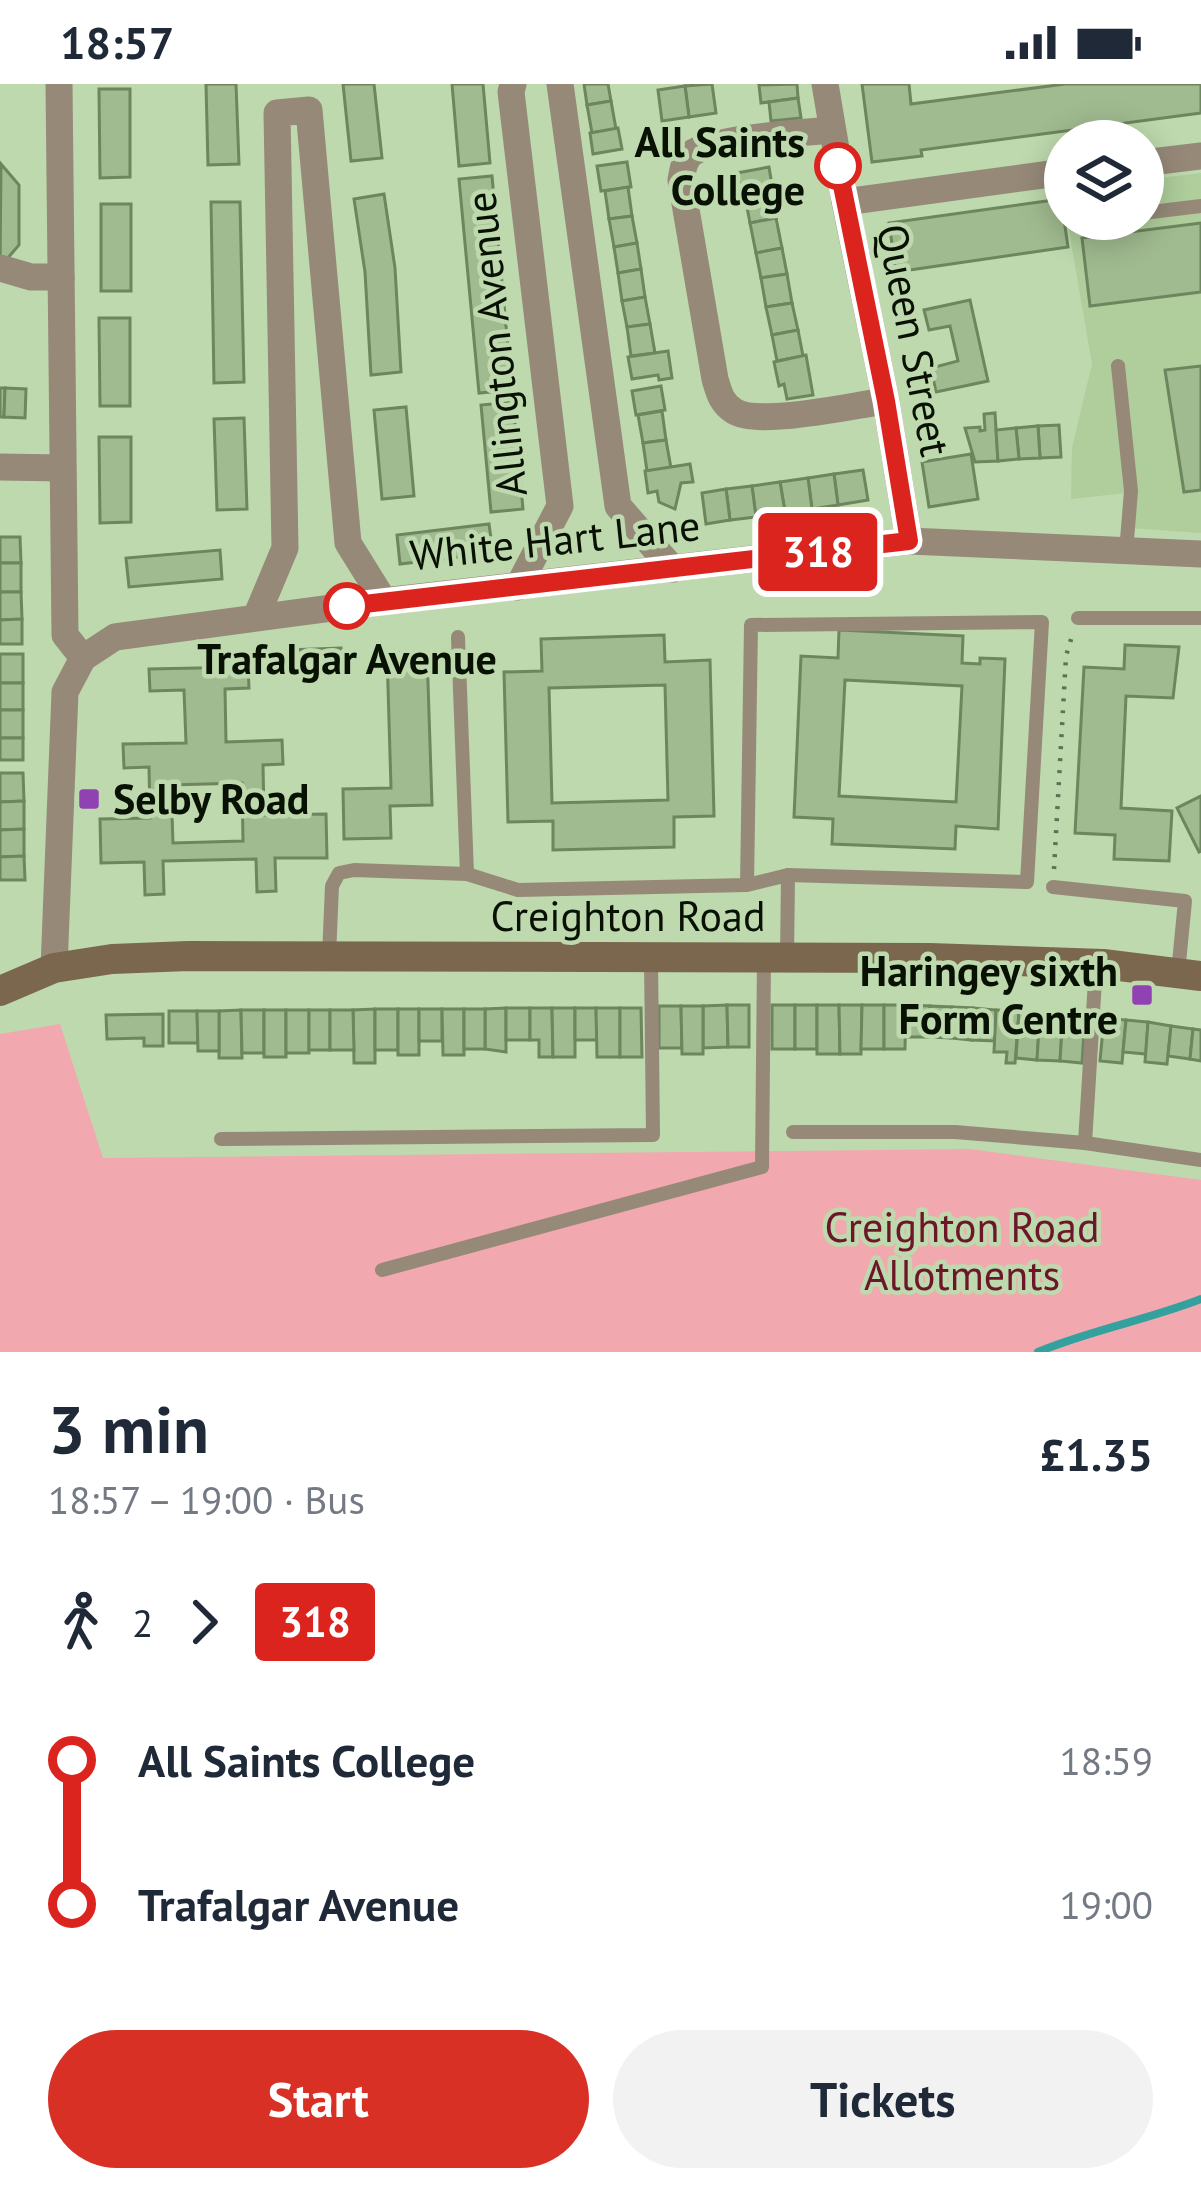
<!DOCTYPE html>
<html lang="en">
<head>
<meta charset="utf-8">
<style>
	body { margin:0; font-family:"PT Sans",sans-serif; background:#f2f2f3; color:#1f2937; height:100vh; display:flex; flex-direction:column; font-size:45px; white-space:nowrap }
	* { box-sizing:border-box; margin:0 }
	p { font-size:39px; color:#747a83 }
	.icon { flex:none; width:66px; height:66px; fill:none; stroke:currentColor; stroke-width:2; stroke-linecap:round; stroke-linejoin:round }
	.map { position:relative; height:1268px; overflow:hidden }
	.sheet { display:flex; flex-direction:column; background:#fff; flex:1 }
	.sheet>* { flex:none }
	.badge { padding:0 24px; border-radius:9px; font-size:42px; line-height:78px }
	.controls { position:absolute; left:1044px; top:36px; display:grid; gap:24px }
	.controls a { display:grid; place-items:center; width:120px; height:120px; border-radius:50%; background:#fff; box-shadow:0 6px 30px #0003; font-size:60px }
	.map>.badge { position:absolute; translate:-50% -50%; box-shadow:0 0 0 6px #fff }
	.legs { display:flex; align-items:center; gap:18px; height:132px; padding:0 48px; font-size:39px }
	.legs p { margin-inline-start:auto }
	.head { display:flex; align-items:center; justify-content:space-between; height:204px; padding:0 48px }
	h1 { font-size:66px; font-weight:600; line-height:90px }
	.button { display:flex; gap:24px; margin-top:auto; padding:24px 48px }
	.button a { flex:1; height:138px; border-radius:72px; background:#d93025; color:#fff; font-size:48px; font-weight:600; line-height:138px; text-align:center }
	.button a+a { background:#f2f2f3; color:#1f2937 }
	ul { padding:0 48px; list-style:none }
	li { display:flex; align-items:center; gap:42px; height:144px; font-size:45px }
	li i { display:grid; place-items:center; width:18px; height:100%; margin:0 15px; background:currentColor }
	li i::after { content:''; width:30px; height:30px; margin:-15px; border:9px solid; border-radius:50%; background:#fff }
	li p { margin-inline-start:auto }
	li:first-child i { background:linear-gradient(#0000 50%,currentColor 0) }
	li:last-child i { background:linear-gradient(currentColor 50%,#0000 0) }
	.status { display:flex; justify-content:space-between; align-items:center; height:84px; padding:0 60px; background:#fff; direction:ltr }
	.status svg { height:33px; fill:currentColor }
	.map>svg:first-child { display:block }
	.built { fill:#afce9c }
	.green { fill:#f2a8af }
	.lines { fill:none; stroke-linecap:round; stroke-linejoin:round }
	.stream { stroke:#35a19f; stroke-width:8 }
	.building { fill:#a1bb90; stroke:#6d865d; stroke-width:3; fill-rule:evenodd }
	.path { stroke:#5f7054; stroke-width:4.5; stroke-dasharray:3 9; stroke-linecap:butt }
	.lane { stroke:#968978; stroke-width:14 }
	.street { stroke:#968978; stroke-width:27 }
	.secondary { stroke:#7b674e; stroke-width:30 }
	.line-1-casing { stroke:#fff; stroke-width:27 }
	.line-1 { stroke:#dc241f; stroke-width:18 }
	.stop-1-dot { fill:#fff; stroke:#dc241f; stroke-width:6 }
	.poi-dot { fill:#9042b3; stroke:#bed9ad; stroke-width:4.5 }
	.labels { text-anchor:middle; stroke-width:9; stroke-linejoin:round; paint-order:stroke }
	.stop-label { font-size:42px; font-weight:bold; fill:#081103; stroke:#bed9ad; text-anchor:end }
	.street-label { font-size:42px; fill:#081103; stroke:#bed9ad }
	.poi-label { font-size:42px; font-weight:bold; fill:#081103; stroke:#bed9ad; text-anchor:start }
	.park-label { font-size:42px; fill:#6d1629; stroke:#bed9ad }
</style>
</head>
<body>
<div class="status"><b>18:57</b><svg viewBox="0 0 49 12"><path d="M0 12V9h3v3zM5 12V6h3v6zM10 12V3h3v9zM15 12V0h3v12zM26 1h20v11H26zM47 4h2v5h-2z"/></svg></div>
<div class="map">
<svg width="1201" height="1268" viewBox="0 0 1201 1268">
	<rect width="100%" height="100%" fill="#bed9ad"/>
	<!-- built -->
	<polygon class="built" points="1201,89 1201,449 1130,444 1126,409 1071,415 1072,364 1092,280 1067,135 1143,135 1143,96"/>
	<!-- green -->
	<polygon class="green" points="60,940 103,1074 970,1065 1201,1096 1201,1268 0,1268 0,950"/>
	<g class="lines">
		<!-- stream -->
		<path class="stream" d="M1038 1268C1091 1246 1147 1236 1201 1215"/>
	</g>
	<!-- building -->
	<g class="building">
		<polygon points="206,0 236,0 239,80 208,81"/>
		<polygon points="343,0 374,0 382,74 351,77"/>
		<polygon points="452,0 483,0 490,79 459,82"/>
		<polygon points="584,0 608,0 611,17 587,21"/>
		<polygon points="712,0 716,29 689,33 685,2"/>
		<polygon points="797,0 798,14 761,19 759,1"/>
		<polygon points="862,0 909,0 911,20 1065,0 1201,0 1201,29 921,66 922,72 872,78"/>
		<polygon points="685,2 689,33 662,37 658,6"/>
		<polygon points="99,5 130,5 130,93 100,94"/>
		<polygon points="798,14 801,34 771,37 769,18"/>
		<polygon points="611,17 616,45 592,49 587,21"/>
		<polygon points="618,44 622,65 593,70 590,49"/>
		<polygon points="627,78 631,103 601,107 597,82"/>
		<polygon points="1,80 19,101 19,161 0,183"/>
		<polygon points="769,83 773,107 742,113 737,89"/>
		<polygon points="492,92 512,306 479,309 459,95"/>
		<polygon points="628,103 632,132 609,135 605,107"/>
		<polygon points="771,107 776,134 750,139 745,113"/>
		<polygon points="384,110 395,184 401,288 371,291 365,188 354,115"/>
		<polygon points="1061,115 1068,163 896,188 889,139"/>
		<polygon points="211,118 240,118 244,298 214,299"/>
		<rect x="101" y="120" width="30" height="87"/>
		<polygon points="632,132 637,159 614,163 609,135"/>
		<polygon points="776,134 782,164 756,169 750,139"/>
		<polygon points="1201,139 1201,208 1090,222 1082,154"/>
		<polygon points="637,159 641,185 618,189 614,163"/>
		<polygon points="782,164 787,190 761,194 756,169"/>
		<polygon points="641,185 645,213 622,217 618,189"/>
		<polygon points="787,190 792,219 766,223 761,194"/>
		<polygon points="645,213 650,240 627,243 622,217"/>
		<polygon points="970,216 988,297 936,308 931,284 958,277 950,242 929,246 924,226"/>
		<polygon points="792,219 798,246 772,251 766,223"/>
		<polygon points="99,234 130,234 130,322 100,322"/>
		<polygon points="650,240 655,269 631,272 627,243"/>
		<polygon points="798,246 803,272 777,277 772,251"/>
		<polygon points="668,267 672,294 659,296 658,291 632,295 628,273"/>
		<polygon points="806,271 813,311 787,315 784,300 779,302 774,278"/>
		<polygon points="1201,282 1201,406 1184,408 1165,286"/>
		<polygon points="661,302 665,326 636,331 632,307"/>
		<polygon points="0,304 5,304 4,333 0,333"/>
		<polygon points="5,304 26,305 25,334 4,333"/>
		<polygon points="513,318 523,425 491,428 481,321"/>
		<polygon points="406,323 414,412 382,415 374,326"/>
		<polygon points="662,327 666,356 643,359 638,331"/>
		<polygon points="995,329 998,377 975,378 965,344 980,343 980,347 985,346 984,330"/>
		<polygon points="244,334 247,425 217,426 214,335"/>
		<polygon points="1059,341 1061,373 1040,374 1038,342"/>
		<polygon points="1038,342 1040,374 1019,375 1016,344"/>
		<polygon points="1016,344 1019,375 998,377 996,346"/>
		<polygon points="99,353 131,353 131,438 100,439"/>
		<polygon points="666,356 671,384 647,387 643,359"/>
		<polygon points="971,370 978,415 929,423 922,378"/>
		<polygon points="690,380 693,398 681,399 675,425 659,418 657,407 648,409 645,387"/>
		<polygon points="863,386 868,416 838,421 834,390"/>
		<polygon points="834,390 838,421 812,425 808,394"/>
		<polygon points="808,394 812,425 785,428 780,398"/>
		<polygon points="780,398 785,428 756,433 752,402"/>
		<polygon points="752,402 756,433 730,436 726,405"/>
		<polygon points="726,405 730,436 706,440 702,409"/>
		<polygon points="489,440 493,469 400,480 397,451"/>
		<polygon points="0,453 20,453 21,479 0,479"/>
		<polygon points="220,466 222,495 129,503 126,474"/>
		<rect x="0" y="479" width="21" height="29"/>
		<polygon points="0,508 21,508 22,535 0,536"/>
		<polygon points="22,535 22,560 0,560 0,536"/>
		<path d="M839 546 963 552 962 579 980 580V574L1005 575 998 745 956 742 955 765 832 760 833 735 794 733 801 572 838 574ZM845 596 962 602 956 718 839 712Z"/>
		<path d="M664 551 665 578 710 576 714 732 674 733V763L553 766V737L508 738 504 588 542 587 541 555ZM665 601 668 716 552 719 549 604Z"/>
		<polygon points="1125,561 1179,563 1173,614 1126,612 1121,724 1172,727 1169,777 1114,775 1115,751 1075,749 1084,583 1124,585"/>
		<polygon points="341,564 342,583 287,584 287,566"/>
		<polygon points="427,568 432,721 390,722 391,754 344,755 343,705 391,704 387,569"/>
		<rect x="0" y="570" width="23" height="29"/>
		<path d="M248 583 249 604 225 605 226 658 282 656 283 680 263 681 264 731 326 730 327 774H275L276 807 257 808 256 775 163 777 164 810 145 811 144 778 101 779 100 735 150 734 149 683 124 684 123 660 186 659 184 606 150 607 149 585ZM242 699 243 757 173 759 171 701Z"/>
		<rect x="0" y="599" width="23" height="27"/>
		<rect x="0" y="626" width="23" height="28"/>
		<rect x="0" y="654" width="23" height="22"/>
		<polygon points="0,689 23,689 24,717 0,718"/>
		<polygon points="1201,712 1201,767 1199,768 1177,724"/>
		<polygon points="24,717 24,745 0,746 0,718"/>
		<polygon points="24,745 24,772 0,773 0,746"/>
		<polygon points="24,772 25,796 0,796 0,773"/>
		<polygon points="727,921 728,963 703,964 703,922"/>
		<polygon points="727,921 749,921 749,963 728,963"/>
		<rect x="772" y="921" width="23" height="44"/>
		<rect x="795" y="921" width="22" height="44"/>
		<polygon points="817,921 839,921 840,970 817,970"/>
		<polygon points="839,921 862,921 861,970 840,970"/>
		<polygon points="862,921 884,921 884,965 861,965"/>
		<polygon points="884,921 906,921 905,965 884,965"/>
		<polygon points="906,921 930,922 929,953 906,953"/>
		<polygon points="659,922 681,922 682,964 659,964"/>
		<polygon points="681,922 703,922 703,970 682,970"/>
		<polygon points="930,922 952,923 950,954 929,953"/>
		<polygon points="952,923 973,924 972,956 950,954"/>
		<polygon points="506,924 506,968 485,965 485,925"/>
		<rect x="506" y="924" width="24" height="32"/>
		<polygon points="530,924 552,924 553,973 539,973 539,956 530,956"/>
		<polygon points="552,924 575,924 575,973 553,973"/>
		<polygon points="575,924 596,924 597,956 575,956"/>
		<polygon points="596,924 620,924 620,973 597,973"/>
		<polygon points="620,924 641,924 642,973 620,973"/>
		<polygon points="973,924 996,926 995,957 972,956"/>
		<polygon points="375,925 375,979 354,979 353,926"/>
		<rect x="375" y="925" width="23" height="41"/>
		<rect x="398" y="925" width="21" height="46"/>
		<rect x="419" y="925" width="23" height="32"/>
		<polygon points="442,925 464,925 464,971 443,971"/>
		<rect x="464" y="925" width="21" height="40"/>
		<polygon points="241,926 242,974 219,974 219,927"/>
		<polygon points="241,926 264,926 264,969 242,969"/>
		<rect x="264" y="926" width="22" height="47"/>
		<rect x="286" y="926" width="23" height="43"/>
		<rect x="309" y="926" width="21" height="40"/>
		<polygon points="330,926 353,926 354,966 330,966"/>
		<polygon points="996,926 1019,927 1015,979 1006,979 1007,968 994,968"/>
		<polygon points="169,927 197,927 198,959 169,959"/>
		<polygon points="197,927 219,927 219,967 198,967"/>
		<polygon points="1019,927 1040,929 1037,976 1016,974"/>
		<polygon points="1040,929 1063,930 1060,977 1037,976"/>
		<polygon points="163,930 163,962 144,962 144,954 107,955 106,931"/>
		<polygon points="1063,930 1085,932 1082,979 1060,977"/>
		<polygon points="1104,934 1126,936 1122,979 1100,977"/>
		<polygon points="1126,936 1148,938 1146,970 1123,968"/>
		<polygon points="1148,938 1171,942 1167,980 1145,978"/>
		<polygon points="1171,942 1193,945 1190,975 1168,972"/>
		<polygon points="1193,945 1201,946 1201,977 1190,975"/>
	</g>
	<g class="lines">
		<!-- path -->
		<polyline class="path" points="1054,785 1066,572 1072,552"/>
		<!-- lane -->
		<g class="lane">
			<polyline points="1143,129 1201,122"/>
			<polyline points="1118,282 1131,407 1126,468"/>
			<polyline points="1078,534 1201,534"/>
			<polyline points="458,553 467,790"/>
			<polyline points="1053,803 1185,817 1178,889"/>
			<polyline points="329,872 332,802 339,789 354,786 467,790 518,806 747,801 788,791 1027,798 1042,538 751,541 747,801"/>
			<polyline points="787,874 788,791"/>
			<polyline points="793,1048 955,1048 1085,1059 1201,1076"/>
			<polyline points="221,1055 653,1051 651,874"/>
			<polyline points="1085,1059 1096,880"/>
			<polyline points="382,1186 762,1083 764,875"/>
		</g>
		<!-- street -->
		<g class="street">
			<polyline points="59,0 65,551 83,574"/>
			<polyline points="513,0 511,8 560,422 518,503"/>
			<polyline points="560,0 618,422 673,485"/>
			<polyline points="825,0 845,118 886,317 909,457"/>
			<path d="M832 46C802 49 711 54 691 70 683 77 683 87 681 96L715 295C719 308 721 319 734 327 758 343 854 321 886 317"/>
			<polyline points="1143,79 1201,72"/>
			<polyline points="845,118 1065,88"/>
			<polyline points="0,184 31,193 61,193"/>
			<polyline points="0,383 62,384"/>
			<polyline points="256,533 285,464 277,29 309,26 348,459 384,517"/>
			<polyline points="54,884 65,608 83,574 115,553 384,517 909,457 1201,470"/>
		</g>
		<!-- secondary -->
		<polyline class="secondary" points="0,907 54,884 112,875 188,872 930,874 1103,880 1201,892"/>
	</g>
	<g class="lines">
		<!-- line-1 casing -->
		<g class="line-1-casing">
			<polyline id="line-1" points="347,522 909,457 886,317 838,82"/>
		</g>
		<!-- line-1 -->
		<use href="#line-1" class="line-1"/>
	</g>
	<!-- markers -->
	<g class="stop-1-dot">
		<circle cx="838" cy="82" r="21"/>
		<circle cx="347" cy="522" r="21"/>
	</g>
	<g class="poi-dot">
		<rect x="77" y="703" width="24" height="24" rx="6"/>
		<rect x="1130" y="899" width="24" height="24" rx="6"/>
	</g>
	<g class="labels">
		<!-- stop labels -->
		<g class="stop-label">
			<text x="805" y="73">All Saints<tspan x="805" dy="48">College</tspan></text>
			<text x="347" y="590" text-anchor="middle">Trafalgar Avenue</text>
		</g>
		<!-- street labels -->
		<g class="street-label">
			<text transform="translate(914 256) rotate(79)" y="15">Queen Street</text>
			<text transform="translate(496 260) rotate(-96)" y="15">Allington Avenue</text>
			<text transform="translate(555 456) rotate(-6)" y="15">White Hart Lane</text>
			<text x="628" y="847">Creighton Road</text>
		</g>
		<!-- poi labels -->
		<g class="poi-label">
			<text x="113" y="730">Selby Road</text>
			<text x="1118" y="902" text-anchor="end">Haringey sixth<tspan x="1118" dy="48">Form Centre</tspan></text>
		</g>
		<!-- park labels -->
		<g class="park-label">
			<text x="962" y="1158">Creighton Road<tspan x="962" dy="48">Allotments</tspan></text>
		</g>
	</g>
</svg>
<div class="controls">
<a><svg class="icon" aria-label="layers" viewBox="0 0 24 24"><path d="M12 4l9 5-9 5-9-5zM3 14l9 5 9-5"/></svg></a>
</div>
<b class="badge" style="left:818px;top:468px;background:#dc241f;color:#fff">318</b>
</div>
<section class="sheet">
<div class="head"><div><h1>3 min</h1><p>18:57 – 19:00 · Bus</p></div><b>£1.35</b></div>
<div class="legs"><svg class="icon" aria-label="walk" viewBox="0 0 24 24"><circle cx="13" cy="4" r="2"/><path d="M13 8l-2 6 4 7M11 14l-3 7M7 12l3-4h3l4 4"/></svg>2<svg class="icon" aria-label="forward" viewBox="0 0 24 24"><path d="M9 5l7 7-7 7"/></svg><b class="badge" style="background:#dc241f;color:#fff">318</b></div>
<ul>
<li><i style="color:#dc241f"></i><b>All Saints College</b><p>18:59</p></li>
<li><i style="color:#dc241f"></i><b>Trafalgar Avenue</b><p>19:00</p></li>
</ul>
<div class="button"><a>Start</a><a>Tickets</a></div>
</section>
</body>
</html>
